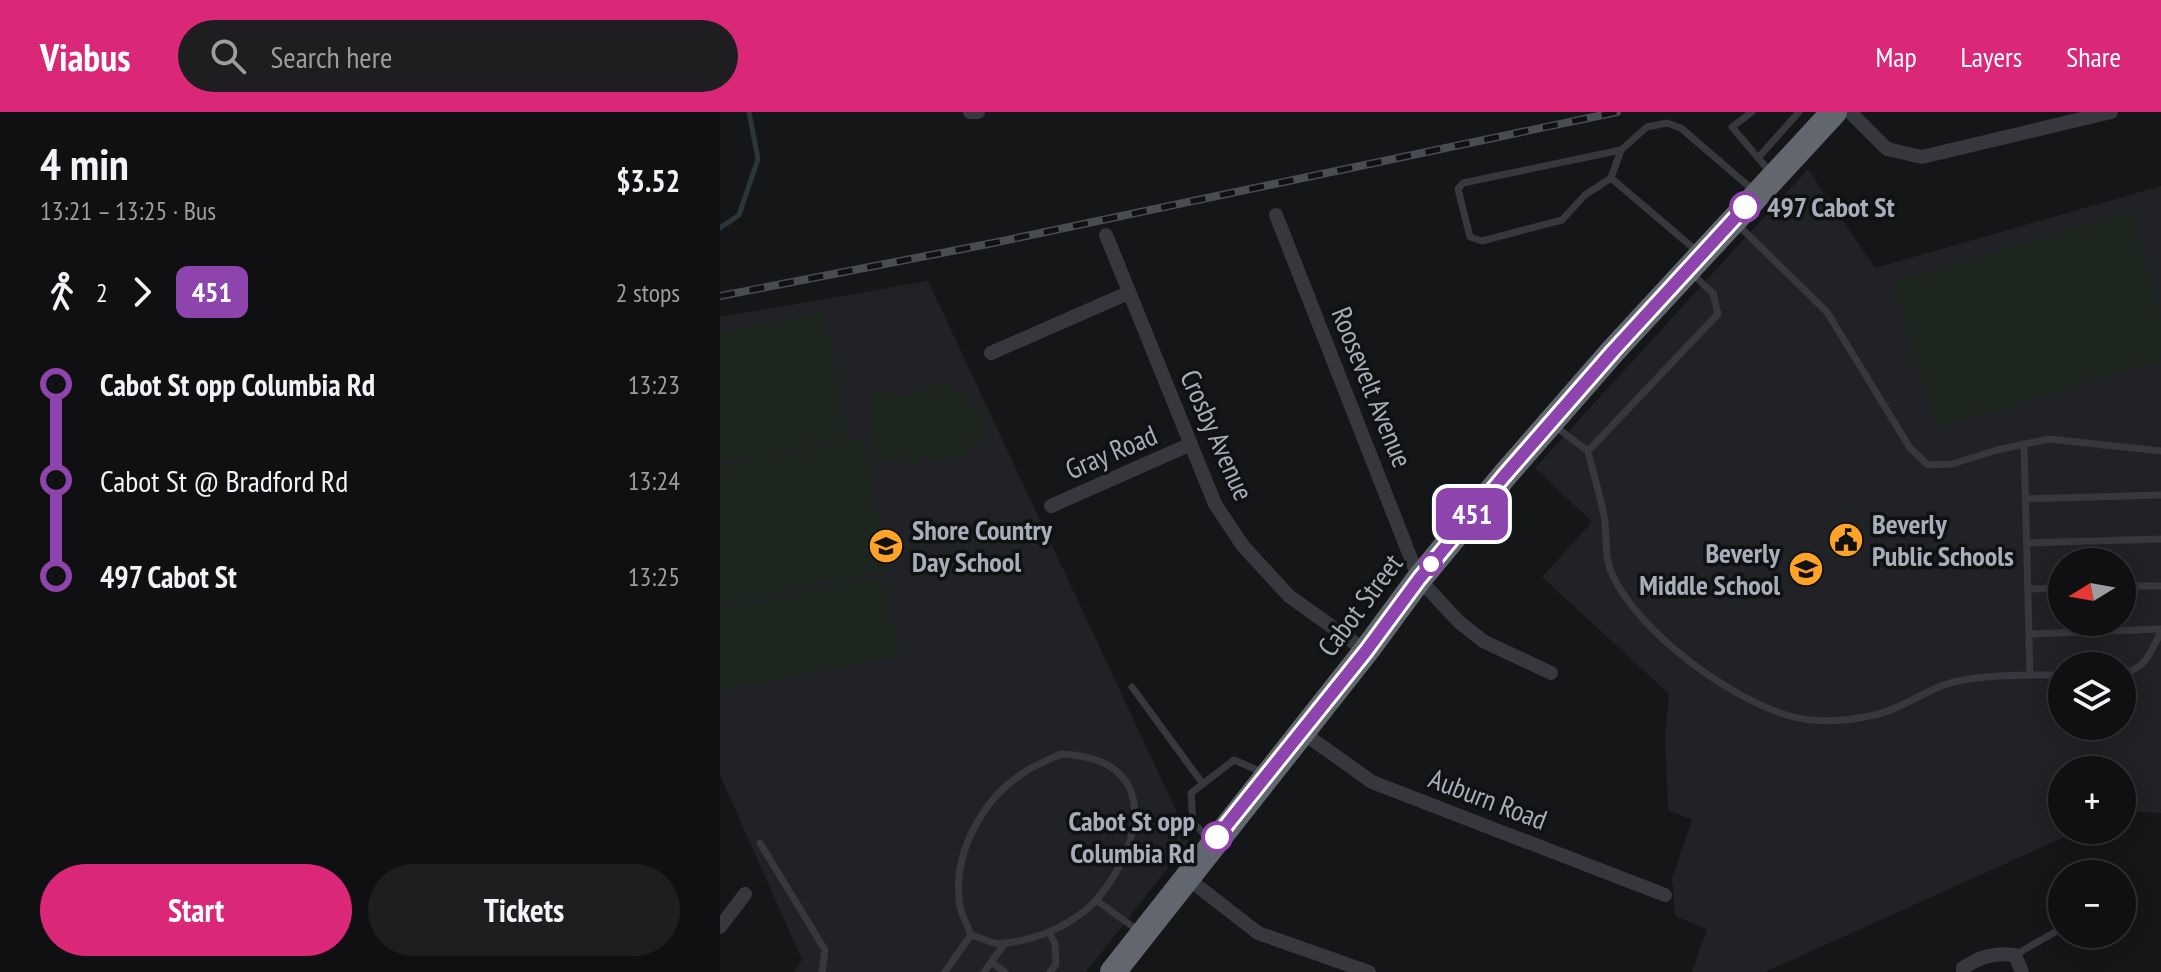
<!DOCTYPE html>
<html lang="en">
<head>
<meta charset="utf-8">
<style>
	body { margin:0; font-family:"PT Sans Narrow",sans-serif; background:#1e1e20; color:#f1f3f6; height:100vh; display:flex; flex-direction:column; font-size:30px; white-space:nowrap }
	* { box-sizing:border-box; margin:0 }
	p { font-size:26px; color:#9c9d9f }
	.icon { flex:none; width:44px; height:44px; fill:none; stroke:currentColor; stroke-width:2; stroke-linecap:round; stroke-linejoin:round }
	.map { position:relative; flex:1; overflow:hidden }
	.panel { display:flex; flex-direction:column; background:#101012; width:720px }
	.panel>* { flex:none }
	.badge { padding:0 16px; border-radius:12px; font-size:28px; line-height:52px }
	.needle { width:52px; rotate:259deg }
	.buttons { position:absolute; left:1328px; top:436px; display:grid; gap:16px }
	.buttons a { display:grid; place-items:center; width:88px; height:88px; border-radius:50%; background:#101012; box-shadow:0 4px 20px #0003,0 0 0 2px #303032; font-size:40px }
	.map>.badge { position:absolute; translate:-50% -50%; box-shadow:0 0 0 4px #fff }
	.legs { display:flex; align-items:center; gap:12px; height:88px; padding:0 40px; font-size:26px }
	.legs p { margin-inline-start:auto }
	.headline { display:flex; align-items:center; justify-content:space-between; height:136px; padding:0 40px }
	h1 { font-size:44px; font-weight:600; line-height:60px }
	.primary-button { display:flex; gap:16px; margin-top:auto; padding:16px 40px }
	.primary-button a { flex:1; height:92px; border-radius:48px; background:#db2777; color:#fff; font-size:32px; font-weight:600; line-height:92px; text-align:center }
	.primary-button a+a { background:#1e1e20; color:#f1f3f6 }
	ul { padding:0 40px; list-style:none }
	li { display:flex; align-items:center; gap:28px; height:96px; font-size:30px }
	li i { display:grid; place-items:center; width:12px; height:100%; margin:0 10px; background:currentColor }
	li i::after { content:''; width:20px; height:20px; margin:-10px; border:6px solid; border-radius:50%; background:#101012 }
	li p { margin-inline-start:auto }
	li:first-child i { background:linear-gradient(#0000 50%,currentColor 0) }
	li:last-child i { background:linear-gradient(currentColor 50%,#0000 0) }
	header { display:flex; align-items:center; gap:48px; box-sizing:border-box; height:112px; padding:0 40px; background:#db2777; color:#fff }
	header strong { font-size:38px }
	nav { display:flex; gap:44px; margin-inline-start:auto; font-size:28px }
	.search { width:560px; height:72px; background:#1e1e20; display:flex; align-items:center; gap:20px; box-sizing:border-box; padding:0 28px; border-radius:44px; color:#9c9d9f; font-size:30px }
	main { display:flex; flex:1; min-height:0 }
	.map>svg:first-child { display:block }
	.built { fill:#212225; fill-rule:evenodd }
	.green { fill:#1d261e }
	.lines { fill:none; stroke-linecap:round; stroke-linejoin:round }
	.stream { stroke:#2b363c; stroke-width:5 }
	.lane { stroke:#36383d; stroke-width:7 }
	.street { stroke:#36383d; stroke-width:14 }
	.highway { stroke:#62666e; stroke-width:26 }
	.rail-casing { stroke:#494c52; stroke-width:8 }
	.rail { stroke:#101113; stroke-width:5; stroke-dasharray:15; stroke-linecap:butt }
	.line-1-casing { stroke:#fff; stroke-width:18 }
	.line-1 { stroke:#8e44ad; stroke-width:12 }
	.stop-1-dot { fill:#fff; stroke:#8e44ad; stroke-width:4 }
	.labels { text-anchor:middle; stroke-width:7; stroke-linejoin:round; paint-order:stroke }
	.stop-label { font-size:28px; font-weight:bold; fill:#a7aeb9; stroke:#101113; text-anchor:start }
	.street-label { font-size:28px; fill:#a7aeb9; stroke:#101113 }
	.poi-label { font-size:28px; font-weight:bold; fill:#a7aeb9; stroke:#101113; text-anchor:start }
</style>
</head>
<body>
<header>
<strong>Viabus</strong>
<div class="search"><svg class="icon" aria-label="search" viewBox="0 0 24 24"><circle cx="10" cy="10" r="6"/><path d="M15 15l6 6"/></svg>Search here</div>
<nav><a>Map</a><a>Layers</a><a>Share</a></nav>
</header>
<main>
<section class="panel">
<div class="headline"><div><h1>4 min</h1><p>13:21 – 13:25 · Bus</p></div><b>$3.52</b></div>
<div class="legs"><svg class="icon" aria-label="walk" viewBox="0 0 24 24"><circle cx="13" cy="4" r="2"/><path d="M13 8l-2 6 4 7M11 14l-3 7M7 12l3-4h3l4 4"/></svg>2<svg class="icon" aria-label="forward" viewBox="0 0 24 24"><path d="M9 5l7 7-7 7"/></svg><b class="badge" style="background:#8e44ad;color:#fff">451</b><p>2 stops</p></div>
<ul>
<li><i style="color:#8e44ad"></i><b>Cabot St opp Columbia Rd</b><p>13:23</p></li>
<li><i style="color:#8e44ad"></i><span>Cabot St @ Bradford Rd</span><p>13:24</p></li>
<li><i style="color:#8e44ad"></i><b>497 Cabot St</b><p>13:25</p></li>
</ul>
<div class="primary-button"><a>Start</a><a>Tickets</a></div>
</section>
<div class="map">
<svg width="1441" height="860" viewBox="0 0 1441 860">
	<rect width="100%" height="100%" fill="#151618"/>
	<!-- built -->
	<g class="built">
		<path d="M1088 57 1155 156 1441 74V701L1402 699V658H1342V718H1360L1045 860H972L987 817 955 804 952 766 972 708 948 698 945 626 949 582 822 465 872 410 815 356ZM1342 450H1402V510H1342ZM1342 554H1402V614H1342Z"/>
		<polygon points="208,169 470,728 366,860 74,860 82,848 0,663 0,205"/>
	</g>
	<!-- green -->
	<g class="green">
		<polygon points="1410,100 1441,204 1441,249 1217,316 1174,171"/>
		<polygon points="103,201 128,327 0,351 0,221"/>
		<path d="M225 268 260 299C260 305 262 313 261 319 258 346 224 348 204 346L198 354 160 345C152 327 146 301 155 283L161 281 192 284Z"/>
		<polygon points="143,326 167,460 0,492 0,354"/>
		<polygon points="162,465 179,544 0,578 0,496"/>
	</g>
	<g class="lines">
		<!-- stream -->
		<polyline class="stream" points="0,116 19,103 38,47 29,0"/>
		<!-- lane -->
		<g class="lane">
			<polyline points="1032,0 1012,15 1050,60"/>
			<polyline points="901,38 891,66 865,83 842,108 762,129 750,125 738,77 743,71 901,38 927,15 947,11 961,16 1033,78"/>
			<polyline points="1038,46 1079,0"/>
			<polyline points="891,66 978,140"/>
			<polyline points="1017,112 1107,200 1190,336 1208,353 1232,352 1277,338 1329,327 1441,339"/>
			<polyline points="833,313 868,339 998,202 993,181 971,161"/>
			<polyline points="1304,332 1310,563"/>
			<path d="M868 339C873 361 880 382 884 404 888 424 883 444 893 464 920 521 1010 587 1070 604 1097 612 1128 609 1155 603 1178 598 1199 583 1221 574 1252 562 1308 563 1342 563"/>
			<polyline points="1306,387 1441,383"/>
			<polyline points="1307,431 1441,427"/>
			<polyline points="1402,474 1441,474"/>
			<polyline points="1308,477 1342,476"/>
			<polyline points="1309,522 1441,517"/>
			<path d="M1402 561C1425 558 1431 540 1441 520"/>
			<polyline points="412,575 483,672"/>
			<path d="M341 642C439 646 426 728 378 786 362 805 334 820 311 826 300 829 285 833 274 831 267 829 259 825 251 823 248 814 242 804 240 794 231 742 263 685 308 658 318 652 330 647 341 642Z"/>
			<polyline points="490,729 473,710 471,681 514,648 542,660"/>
			<polyline points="40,731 105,838 102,860"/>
			<polyline points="376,788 420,820"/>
			<polyline points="329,820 335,832 336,852 330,860"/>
			<polyline points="1295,843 1342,816"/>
			<polyline points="271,850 285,860"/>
			<polyline points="225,860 251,823"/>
			<polyline points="264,860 285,831"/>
		</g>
		<!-- street -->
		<g class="street">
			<polyline points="250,0 258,0"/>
			<polyline points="1130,0 1167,37 1202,45 1391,0"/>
			<polyline points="556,103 699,467 738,509 763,529 831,561"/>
			<polyline points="386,123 495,392 523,434 569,484 646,539"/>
			<polyline points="271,241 408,181"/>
			<polyline points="331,394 471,332"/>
			<polyline points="582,620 652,670 945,783"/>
			<polyline points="466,765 538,821 649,860"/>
			<polyline points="0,815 25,782"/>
			<path d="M1243 860V856C1260 845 1274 840 1295 843L1302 860"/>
		</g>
		<!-- highway -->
		<polyline class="highway" points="393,860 646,539 699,467 784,364 893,239 1114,0"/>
		<!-- rail casing -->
		<g class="rail-casing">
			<polyline id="rail" points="0,184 273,131 897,0"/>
		</g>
		<!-- rail -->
		<use href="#rail" class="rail"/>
	</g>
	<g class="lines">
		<!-- line-1 casing -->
		<g class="line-1-casing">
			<polyline id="line-1" points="497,725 646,539 699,467 784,364 893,239 1025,95"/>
		</g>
		<!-- line-1 -->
		<use href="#line-1" class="line-1"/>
	</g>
	<!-- icons -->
	<defs>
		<g id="civic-disc" transform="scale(1.8)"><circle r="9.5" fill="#fea327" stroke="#101113"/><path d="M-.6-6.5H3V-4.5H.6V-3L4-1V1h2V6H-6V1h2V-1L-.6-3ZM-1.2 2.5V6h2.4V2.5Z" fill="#111"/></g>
		<g id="school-disc" transform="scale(1.8)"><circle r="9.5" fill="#fea327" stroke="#101113"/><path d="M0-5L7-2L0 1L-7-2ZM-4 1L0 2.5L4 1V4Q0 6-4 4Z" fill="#111"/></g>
	</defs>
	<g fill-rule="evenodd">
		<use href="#civic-disc" x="1126" y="428"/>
		<use href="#school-disc" x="166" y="434"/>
		<use href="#school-disc" x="1086" y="457"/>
	</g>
	<!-- markers -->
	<g class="stop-1-dot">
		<circle cx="1025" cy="95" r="14"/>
		<circle cx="711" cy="452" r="10"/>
		<circle cx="497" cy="725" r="14"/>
	</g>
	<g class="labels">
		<!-- stop labels -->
		<g class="stop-label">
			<text x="1047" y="105">497 Cabot St</text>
			<text x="475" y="719" text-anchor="end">Cabot St opp<tspan x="475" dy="32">Columbia Rd</tspan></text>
		</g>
		<!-- street labels -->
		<g class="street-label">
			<text transform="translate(652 275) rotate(68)" y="10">Roosevelt Avenue</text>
			<text transform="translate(497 323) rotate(66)" y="10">Crosby Avenue</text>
			<text transform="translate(391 340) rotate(-23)" y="10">Gray Road</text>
			<text transform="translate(640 493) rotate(-53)" y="10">Cabot Street</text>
			<text transform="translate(768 687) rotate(21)" y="10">Auburn Road</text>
		</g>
		<!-- poi labels -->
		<g class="poi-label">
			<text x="1152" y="422">Beverly<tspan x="1152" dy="32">Public Schools</tspan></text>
			<text x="192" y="428">Shore Country<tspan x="192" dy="32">Day School</tspan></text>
			<text x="1060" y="451" text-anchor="end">Beverly<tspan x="1060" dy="32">Middle School</tspan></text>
		</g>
	</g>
</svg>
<div class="buttons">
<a><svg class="needle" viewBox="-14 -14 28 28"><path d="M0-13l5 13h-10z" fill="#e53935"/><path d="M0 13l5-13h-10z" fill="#9c9d9f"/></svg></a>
<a><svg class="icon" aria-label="layers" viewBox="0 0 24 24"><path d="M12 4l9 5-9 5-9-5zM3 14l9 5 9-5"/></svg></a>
<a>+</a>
<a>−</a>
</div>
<b class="badge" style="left:752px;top:402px;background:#8e44ad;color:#fff">451</b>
</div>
</main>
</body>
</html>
